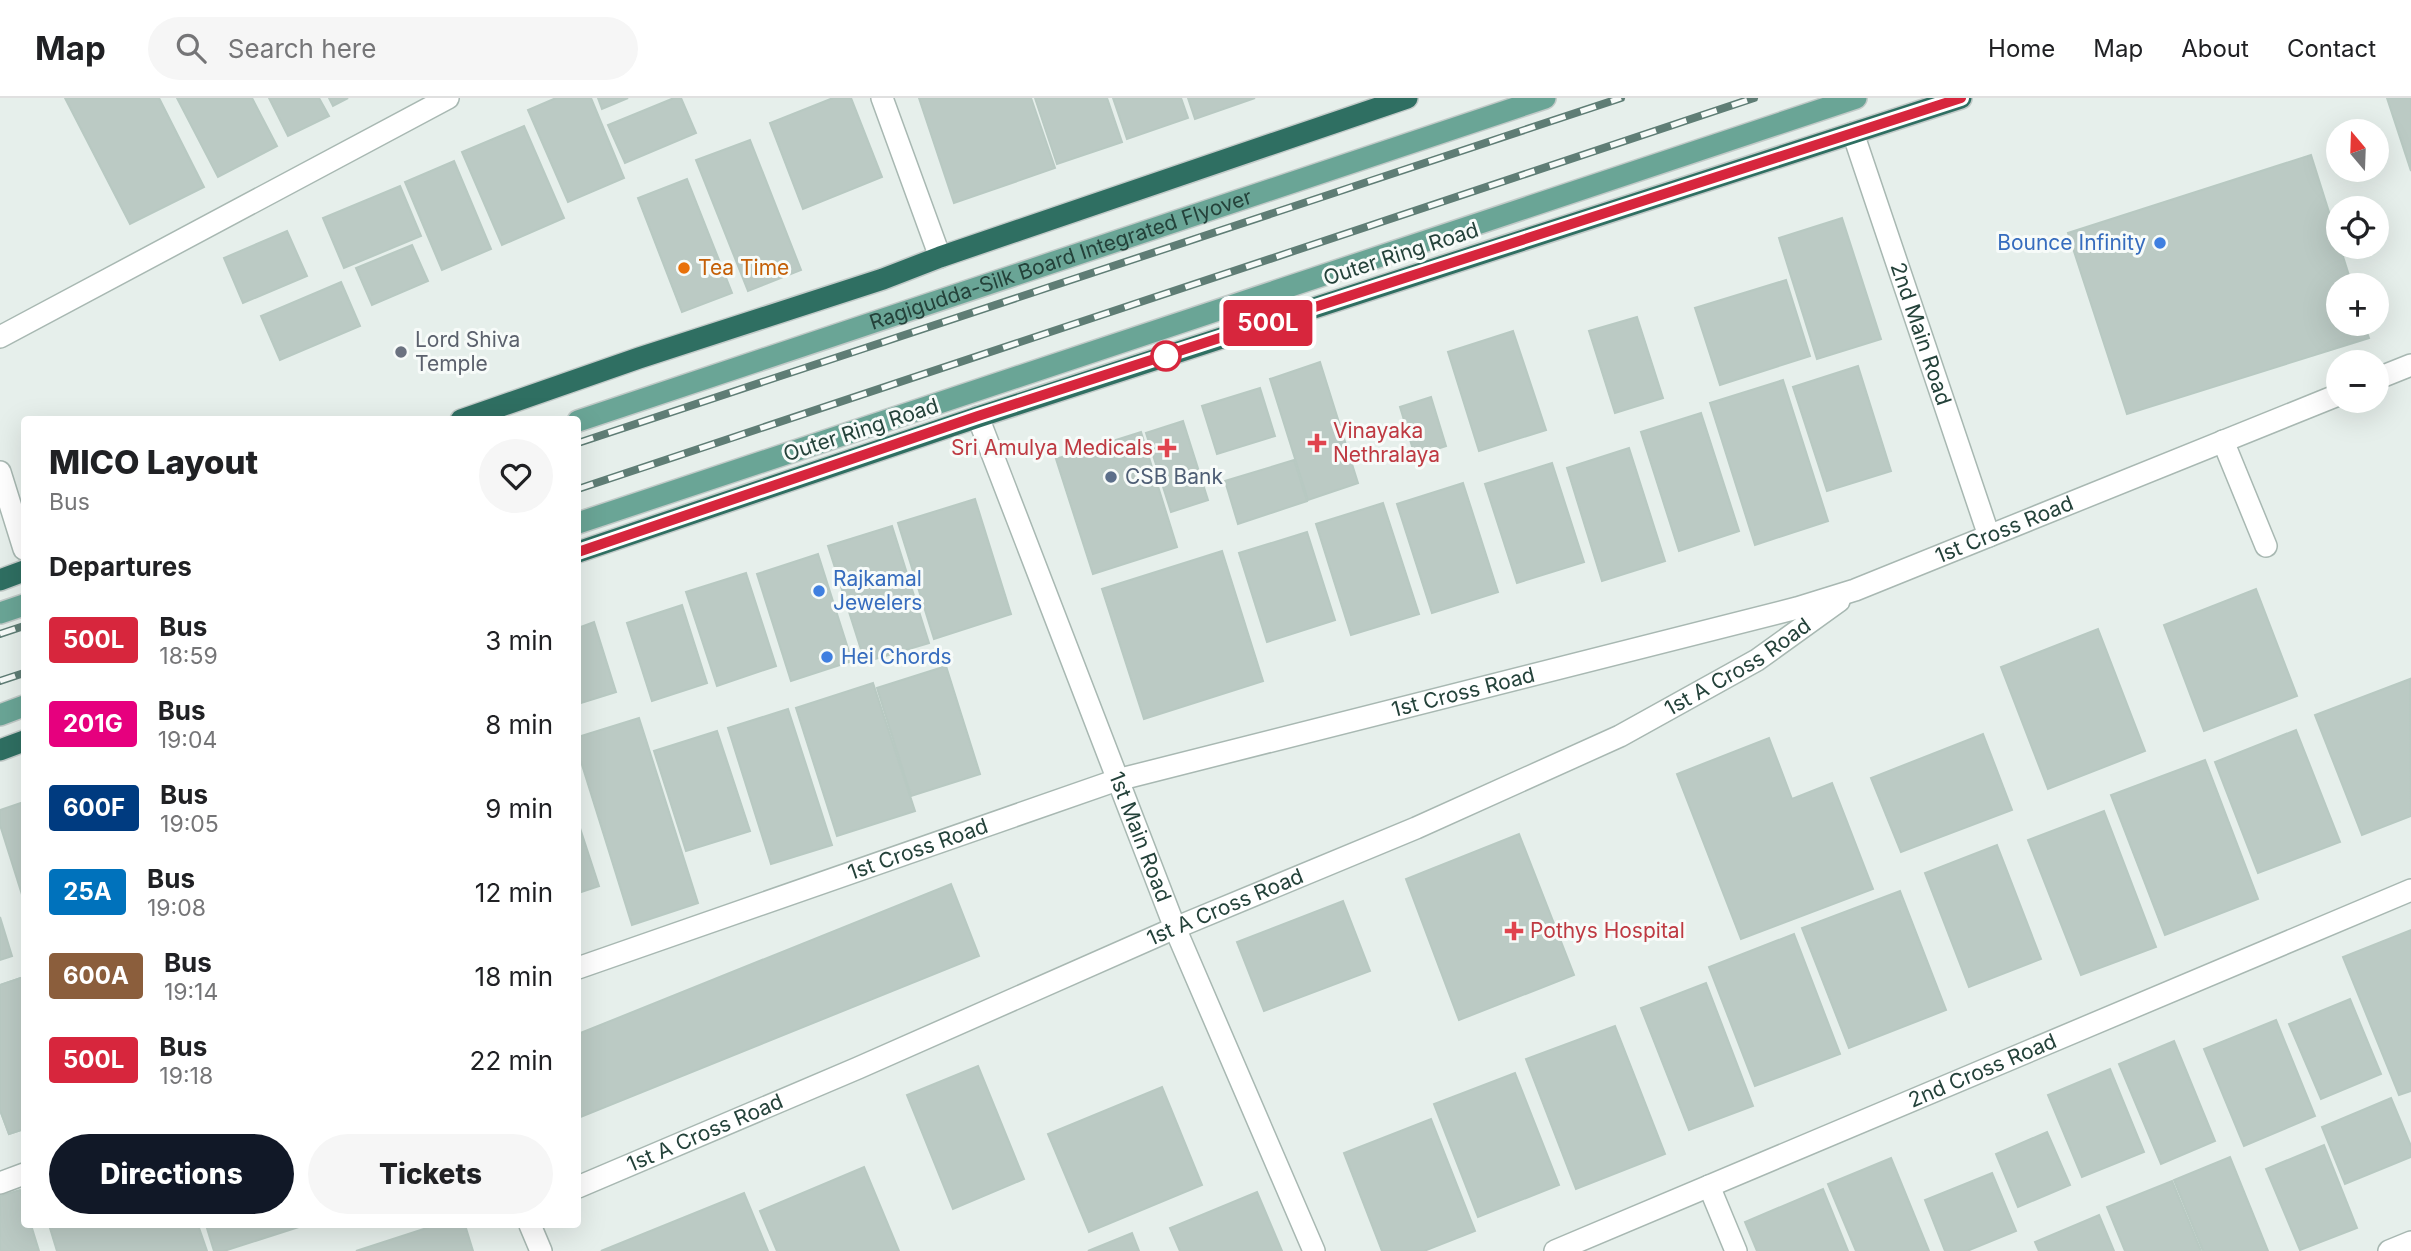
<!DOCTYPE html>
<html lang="en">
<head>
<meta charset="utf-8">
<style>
	body { margin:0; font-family:Inter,sans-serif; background:#f6f6f6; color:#202124; height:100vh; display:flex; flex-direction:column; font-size:26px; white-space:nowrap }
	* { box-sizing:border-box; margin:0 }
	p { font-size:23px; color:#757577 }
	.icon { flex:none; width:38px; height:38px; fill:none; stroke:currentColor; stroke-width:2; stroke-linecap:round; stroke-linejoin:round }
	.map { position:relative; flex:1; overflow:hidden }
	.side { position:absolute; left:21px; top:318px; width:560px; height:812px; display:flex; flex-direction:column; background:#fff; border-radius:7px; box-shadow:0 7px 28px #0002 }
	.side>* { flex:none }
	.badge { padding:0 14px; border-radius:5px; font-size:24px; line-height:46px }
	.needle { width:46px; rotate:341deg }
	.controls { position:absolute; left:2326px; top:21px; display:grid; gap:14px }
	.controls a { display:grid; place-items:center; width:63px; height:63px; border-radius:50%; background:#fff; box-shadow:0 7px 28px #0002; font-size:35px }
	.map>.badge { position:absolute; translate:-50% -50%; box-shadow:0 0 0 4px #fff }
	h2 { padding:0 28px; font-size:26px; line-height:63px }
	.round { display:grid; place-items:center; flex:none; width:74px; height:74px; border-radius:37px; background:#f6f6f6 }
	.overview { display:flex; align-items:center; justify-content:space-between; height:119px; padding:0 28px }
	h1 { font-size:33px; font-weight:800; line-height:52px }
	.button { display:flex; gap:14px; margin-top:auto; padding:14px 28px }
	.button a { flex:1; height:80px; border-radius:42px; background:#111827; color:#fff; font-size:28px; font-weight:800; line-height:80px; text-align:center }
	.button a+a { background:#f6f6f6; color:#202124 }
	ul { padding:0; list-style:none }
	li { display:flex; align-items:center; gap:21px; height:84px; padding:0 28px }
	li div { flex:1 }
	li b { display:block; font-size:26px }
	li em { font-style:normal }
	li .badge { min-width:77px; font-weight:700; text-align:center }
	header { display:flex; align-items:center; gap:42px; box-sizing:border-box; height:98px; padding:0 35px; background:#fff; border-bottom:2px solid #e0e0e0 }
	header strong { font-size:33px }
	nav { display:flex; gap:38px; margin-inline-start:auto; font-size:24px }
	.search { width:490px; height:63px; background:#f6f6f6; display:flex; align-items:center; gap:18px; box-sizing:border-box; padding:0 24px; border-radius:38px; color:#757577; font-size:26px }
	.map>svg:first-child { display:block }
	.building { fill:#bbcac4; stroke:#b8c9c2; stroke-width:2 }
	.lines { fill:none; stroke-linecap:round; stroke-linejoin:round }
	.minor-casing { stroke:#a8b8b2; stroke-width:24 }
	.major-casing { stroke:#c2cac8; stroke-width:24 }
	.highway-casing { stroke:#c2cac8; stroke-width:24 }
	.minor { stroke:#fff; stroke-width:21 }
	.major { stroke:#6aa596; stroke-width:21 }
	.highway { stroke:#2f6f62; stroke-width:21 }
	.rail-casing { stroke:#5f7d75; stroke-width:8 }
	.rail { stroke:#f7fbf9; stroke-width:5; stroke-dasharray:16; stroke-linecap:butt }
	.line-casing { stroke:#fff; stroke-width:16 }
	.line { stroke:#d7263d; stroke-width:10 }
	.shop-dot { fill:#3f7fe0; stroke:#f7fbf9; stroke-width:2.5 }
	.food-dot { fill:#e8710a; stroke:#f7fbf9; stroke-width:2.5 }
	.worship-dot { fill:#6b7280; stroke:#f7fbf9; stroke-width:2.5 }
	.stop-dot { fill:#fff; stroke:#d7263d; stroke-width:3.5 }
	.health-dot { fill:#e0444e; stroke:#f7fbf9; stroke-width:2.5 }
	.service-dot { fill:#5c6f8a; stroke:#f7fbf9; stroke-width:2.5 }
	.labels { text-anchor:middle; stroke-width:6; stroke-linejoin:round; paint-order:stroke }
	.shop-label { font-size:21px; fill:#366cbe; stroke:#f7fbf9; text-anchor:start }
	.street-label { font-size:21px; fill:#24423a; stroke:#f7fbf9 }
	.food-label { font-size:21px; fill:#c56008; stroke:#f7fbf9; text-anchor:start }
	.worship-label { font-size:21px; fill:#5b616d; stroke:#f7fbf9; text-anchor:start }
	.health-label { font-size:21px; fill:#be3a42; stroke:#f7fbf9; text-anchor:start }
	.service-label { font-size:21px; fill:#4e5e75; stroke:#f7fbf9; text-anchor:start }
</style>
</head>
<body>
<header>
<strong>Map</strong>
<div class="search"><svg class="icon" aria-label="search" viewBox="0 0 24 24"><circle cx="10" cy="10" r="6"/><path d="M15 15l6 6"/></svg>Search here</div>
<nav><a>Home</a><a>Map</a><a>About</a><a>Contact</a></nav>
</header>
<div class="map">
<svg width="2411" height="1153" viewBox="0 0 2411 1153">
	<rect width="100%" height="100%" fill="#e6efeb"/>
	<!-- building -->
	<g class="building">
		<polygon points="65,0 159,0 204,89 130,126"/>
		<polygon points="177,0 252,0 277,48 218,79"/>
		<polygon points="269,0 319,0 329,18 288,38"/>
		<polygon points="329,0 348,0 333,8"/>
		<polygon points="556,0 591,0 624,80 568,104 528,12"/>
		<polygon points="598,0 628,0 602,11"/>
		<polygon points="674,0 681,0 696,35 625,65 608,27"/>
		<polygon points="833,0 851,0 882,79 803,111 770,25"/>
		<polygon points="919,0 1031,0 1055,70 954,105"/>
		<polygon points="1035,0 1107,0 1122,44 1057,66"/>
		<polygon points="1113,0 1181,0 1188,20 1127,41"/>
		<polygon points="1188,0 1255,0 1195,21"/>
		<polygon points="2387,0 2411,0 2411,73"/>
		<polygon points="524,28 564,120 502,147 462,54"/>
		<polygon points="750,42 801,172 748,193 696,62"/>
		<polygon points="2311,57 2352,187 2338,187 2338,226 2364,226 2369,240 2127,316 2068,135"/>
		<polygon points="454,63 491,151 442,172 405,84"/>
		<polygon points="687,81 732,195 682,214 638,100"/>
		<polygon points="400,88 421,138 344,170 323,120"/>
		<polygon points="1842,120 1881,241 1817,261 1779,140"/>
		<polygon points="287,133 307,178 243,205 224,160"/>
		<polygon points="412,147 428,183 372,207 356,170"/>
		<polygon points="1786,182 1810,258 1720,287 1695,210"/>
		<polygon points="341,184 360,228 280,262 261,218"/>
		<polygon points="1637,219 1663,300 1615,315 1589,233"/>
		<polygon points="1513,233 1546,332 1479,353 1448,254"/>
		<polygon points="1320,264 1358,385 1308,402 1270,281"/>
		<polygon points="1858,268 1891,373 1827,393 1793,289"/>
		<polygon points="1783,282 1828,423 1755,447 1710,305"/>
		<polygon points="1260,290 1275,338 1217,356 1202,308"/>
		<polygon points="1431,299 1446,348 1415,358 1400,309"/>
		<polygon points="1701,315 1739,433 1679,453 1641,334"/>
		<polygon points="1183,323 1208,402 1171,414 1146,335"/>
		<polygon points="1141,334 1177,449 1093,476 1056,361"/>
		<polygon points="1629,350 1665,463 1602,483 1567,370"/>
		<polygon points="1294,362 1307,403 1238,426 1225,383"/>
		<polygon points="1552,365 1584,464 1517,485 1485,386"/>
		<polygon points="1463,385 1498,494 1432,515 1397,406"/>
		<polygon points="975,401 1011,516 934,541 898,425"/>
		<polygon points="1383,405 1419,516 1351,537 1316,426"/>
		<polygon points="892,428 929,545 865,564 828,448"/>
		<polygon points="1307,434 1335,522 1267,544 1239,455"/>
		<polygon points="1222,453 1263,583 1144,621 1102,491"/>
		<polygon points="818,456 852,563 791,583 757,476"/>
		<polygon points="746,475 776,568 717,588 686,494"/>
		<polygon points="2256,491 2297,598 2204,633 2164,527"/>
		<polygon points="682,507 707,585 652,603 627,525"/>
		<polygon points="594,524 616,594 578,606 578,530"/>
		<polygon points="2098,531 2145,653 2048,691 2001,569"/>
		<polygon points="946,568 980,676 911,698 877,590"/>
		<polygon points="2410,581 2411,718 2362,737 2315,617"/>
		<polygon points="873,585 915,713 837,738 796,610"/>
		<polygon points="788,611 832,747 771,766 728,630"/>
		<polygon points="639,620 698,805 632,827 578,654 578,639"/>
		<polygon points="2296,632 2340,744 2258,775 2215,664"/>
		<polygon points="717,633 750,733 686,753 654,653"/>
		<polygon points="1983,636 2012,712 1901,754 1871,680"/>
		<polygon points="1769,640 1792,701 1832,685 1873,791 1741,841 1677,676"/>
		<polygon points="2205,662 2258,801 2165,837 2111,697"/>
		<polygon points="24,704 24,803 0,727 0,712"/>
		<polygon points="2104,713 2156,849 2081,877 2028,742"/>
		<polygon points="578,724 599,788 578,795"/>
		<polygon points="1519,736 1574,877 1459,922 1406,781"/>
		<polygon points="1997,747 2041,861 1969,889 1925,775"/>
		<polygon points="951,786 979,858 578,1020 578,936"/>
		<polygon points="1900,793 1946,912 1849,950 1802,830"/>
		<polygon points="1343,803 1370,873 1264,913 1237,844"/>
		<polygon points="0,819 12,858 0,862"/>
		<polygon points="2411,832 2411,993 2399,997 2343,859"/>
		<polygon points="1794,836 1840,956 1755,988 1709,869"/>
		<polygon points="24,879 24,1031 9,1036 0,1012 0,887"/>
		<polygon points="24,879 24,1031 9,1036 0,1012 0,887"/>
		<polygon points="1706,885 1753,1008 1689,1032 1641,910"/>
		<polygon points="2350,901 2381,976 2321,1001 2289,926"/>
		<polygon points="2276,922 2315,1018 2244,1048 2204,951"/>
		<polygon points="1615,928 1665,1056 1576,1091 1526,961"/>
		<polygon points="2174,943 2215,1043 2161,1066 2119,966"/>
		<polygon points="978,968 1024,1081 953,1111 907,997"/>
		<polygon points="2110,971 2144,1054 2082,1079 2048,997"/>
		<polygon points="1515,975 1559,1087 1478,1119 1434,1006"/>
		<polygon points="1162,989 1202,1087 1089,1134 1048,1036"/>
		<polygon points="2391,1000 2411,1048 2411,1059 2345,1086 2322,1029"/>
		<polygon points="1431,1021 1475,1133 1424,1153 1382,1153 1344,1055"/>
		<polygon points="2047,1034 2070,1087 2018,1109 1996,1056"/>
		<polygon points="2324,1047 2357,1130 2300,1152 2266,1071"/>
		<polygon points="2230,1059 2268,1153 2203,1153 2174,1082"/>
		<polygon points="1891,1060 1929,1153 1856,1153 1828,1086"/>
		<polygon points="864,1069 899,1153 777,1153 760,1113"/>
		<polygon points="1992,1075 2016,1133 1967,1153 1945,1153 1925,1102"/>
		<polygon points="2172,1083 2201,1153 2125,1153 2107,1109"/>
		<polygon points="1823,1091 1848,1153 1757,1153 1745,1124"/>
		<polygon points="20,1092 24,1108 24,1127 31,1127 39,1153 0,1153 0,1098"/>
		<polygon points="1257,1094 1282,1153 1180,1153 1170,1130"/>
		<polygon points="744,1095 768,1153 601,1153"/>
		<polygon points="2099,1117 2114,1153 2039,1153 2035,1144"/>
		<polygon points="58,1127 198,1127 207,1153 57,1153 50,1130"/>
		<polygon points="206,1127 305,1127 224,1153 214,1153"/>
		<polygon points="436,1127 465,1127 473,1153 356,1153"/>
		<polygon points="1132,1135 1139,1153 1088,1153"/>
	</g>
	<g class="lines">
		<!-- minor casing -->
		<g class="minor-casing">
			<g id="minor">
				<polyline points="882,0 940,159"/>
				<path id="s1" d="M1853 35 1989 438"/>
				<polyline points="0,239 448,0"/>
				<polyline points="2376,281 2411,267"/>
				<path id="s2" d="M978 319 1175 830 1314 1153"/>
				<polyline points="2223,343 2266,448"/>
				<polyline points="0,374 24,451"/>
				<path id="s3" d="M578 870 1117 682 1797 510 1855 492 2338 297"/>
				<polyline points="0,1085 24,1076"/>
				<polyline points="1709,1088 1736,1153"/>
				<path id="s4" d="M578 1089 858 970 1175 830 1416 730 1620 638 1757 562 1839 503"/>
				<polyline points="530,1127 541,1153"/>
				<path id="s5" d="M1555 1153 2411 792"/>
				<polyline points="2389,1153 2411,1144"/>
			</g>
		</g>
		<!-- major casing -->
		<g class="major-casing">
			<g id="major">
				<path id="s6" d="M578 323 1545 0"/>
				<polyline points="578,425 1856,0"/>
				<polyline points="0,515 24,507"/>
				<polyline points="0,617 24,608"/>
			</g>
		</g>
		<!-- highway casing -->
		<g class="highway-casing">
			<g id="highway">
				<polyline points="461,322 639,260 883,181 940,159 1407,0"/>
				<polyline points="578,454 978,319 1961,0"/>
				<polyline points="0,482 24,473"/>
				<polyline points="0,652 24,643"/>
			</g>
		</g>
		<!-- minor -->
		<use href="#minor" class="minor"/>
		<!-- major -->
		<use href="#major" class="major"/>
		<!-- highway -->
		<use href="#highway" class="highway"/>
		<!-- rail casing -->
		<g class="rail-casing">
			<g id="rail">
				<polyline points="578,345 1621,0"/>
				<polyline points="578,391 1754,0"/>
				<polyline points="0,536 24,528"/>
				<polyline points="0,583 24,575"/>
			</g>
		</g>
		<!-- rail -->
		<use href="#rail" class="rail"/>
	</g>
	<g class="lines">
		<!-- line casing -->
		<g class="line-casing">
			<polyline id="line" points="578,454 978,318 1961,0"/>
		</g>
		<!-- line -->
		<use href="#line" class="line"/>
	</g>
	<!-- markers -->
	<g class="shop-dot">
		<circle cx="2160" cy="145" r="7"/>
		<circle cx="819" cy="493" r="7"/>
		<circle cx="827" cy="559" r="7"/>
	</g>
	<circle class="food-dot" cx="684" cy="170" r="7"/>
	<circle class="worship-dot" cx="401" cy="254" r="7"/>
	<circle class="stop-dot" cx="1166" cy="258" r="14"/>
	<g class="health-dot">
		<path d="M1313.5 334.5h7v7h7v7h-7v7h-7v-7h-7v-7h7z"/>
		<path d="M1163.5 339.5h7v7h7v7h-7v7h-7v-7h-7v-7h7z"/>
		<path d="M1510.5 822.5h7v7h7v7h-7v7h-7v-7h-7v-7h7z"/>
	</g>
	<circle class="service-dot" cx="1111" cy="379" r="7"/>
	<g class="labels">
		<!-- shop labels -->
		<g class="shop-label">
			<text x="2146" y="152" text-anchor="end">Bounce Infinity</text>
			<text x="833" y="488">Rajkamal<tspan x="833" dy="24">Jewelers</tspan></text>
			<text x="841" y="566">Hei Chords</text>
		</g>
		<!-- street labels -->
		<g class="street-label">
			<text transform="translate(1401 156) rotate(-18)" y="7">Outer Ring Road</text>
			<text dy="7" stroke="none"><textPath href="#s6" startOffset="509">Ragigudda-Silk Board Integrated Flyover</textPath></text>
			<text dy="7" stroke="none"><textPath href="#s1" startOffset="212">2nd Main Road</textPath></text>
			<text transform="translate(861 332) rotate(-18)" y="7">Outer Ring Road</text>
			<text dy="7" stroke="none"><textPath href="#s3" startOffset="1494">1st Cross Road</textPath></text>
			<text dy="7" stroke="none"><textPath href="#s4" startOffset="1272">1st A Cross Road</textPath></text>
			<text dy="7" stroke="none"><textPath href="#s3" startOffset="928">1st Cross Road</textPath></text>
			<text dy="7" stroke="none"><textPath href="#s2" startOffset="450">1st Main Road</textPath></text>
			<text dy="7" stroke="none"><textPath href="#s3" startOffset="360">1st Cross Road</textPath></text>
			<text dy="7" stroke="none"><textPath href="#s4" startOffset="705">1st A Cross Road</textPath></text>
			<text dy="7" stroke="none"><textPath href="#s5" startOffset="464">2nd Cross Road</textPath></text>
			<text dy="7" stroke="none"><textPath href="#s4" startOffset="138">1st A Cross Road</textPath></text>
		</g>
		<!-- food labels -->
		<g class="food-label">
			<text x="698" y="177">Tea Time</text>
		</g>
		<!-- worship labels -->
		<g class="worship-label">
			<text x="415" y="249">Lord Shiva<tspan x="415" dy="24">Temple</tspan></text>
		</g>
		<!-- health labels -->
		<g class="health-label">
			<text x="1333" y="340">Vinayaka<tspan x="1333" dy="24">Nethralaya</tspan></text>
			<text x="1153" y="357" text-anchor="end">Sri Amulya Medicals</text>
			<text x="1530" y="840">Pothys Hospital</text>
		</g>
		<!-- service labels -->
		<g class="service-label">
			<text x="1125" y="386">CSB Bank</text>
		</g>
	</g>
</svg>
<div class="controls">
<a><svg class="needle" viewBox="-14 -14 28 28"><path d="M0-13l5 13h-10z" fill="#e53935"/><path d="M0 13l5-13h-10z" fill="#757577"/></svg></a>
<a><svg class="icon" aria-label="locate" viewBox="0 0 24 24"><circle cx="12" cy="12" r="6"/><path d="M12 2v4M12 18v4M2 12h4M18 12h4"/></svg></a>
<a>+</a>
<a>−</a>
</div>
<b class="badge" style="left:1268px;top:225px;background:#d7263d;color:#fff">500L</b>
<section class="side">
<div class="overview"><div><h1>MICO Layout</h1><p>Bus</p></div><a class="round"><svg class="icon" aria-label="heart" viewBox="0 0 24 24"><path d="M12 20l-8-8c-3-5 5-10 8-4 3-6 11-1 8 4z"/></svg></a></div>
<h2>Departures</h2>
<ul>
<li><span class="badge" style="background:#d7263d;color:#fff">500L</span><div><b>Bus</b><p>18:59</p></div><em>3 min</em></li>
<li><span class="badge" style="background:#e6007e;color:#fff">201G</span><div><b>Bus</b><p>19:04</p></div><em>8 min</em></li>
<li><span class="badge" style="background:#003b80;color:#fff">600F</span><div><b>Bus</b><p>19:05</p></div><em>9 min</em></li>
<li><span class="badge" style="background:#0072bc;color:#fff">25A</span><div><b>Bus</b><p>19:08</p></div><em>12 min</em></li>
<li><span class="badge" style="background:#8b5e3c;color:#fff">600A</span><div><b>Bus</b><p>19:14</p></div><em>18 min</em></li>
<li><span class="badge" style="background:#d7263d;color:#fff">500L</span><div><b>Bus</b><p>19:18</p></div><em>22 min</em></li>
</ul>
<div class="button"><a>Directions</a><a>Tickets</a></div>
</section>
</div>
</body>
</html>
